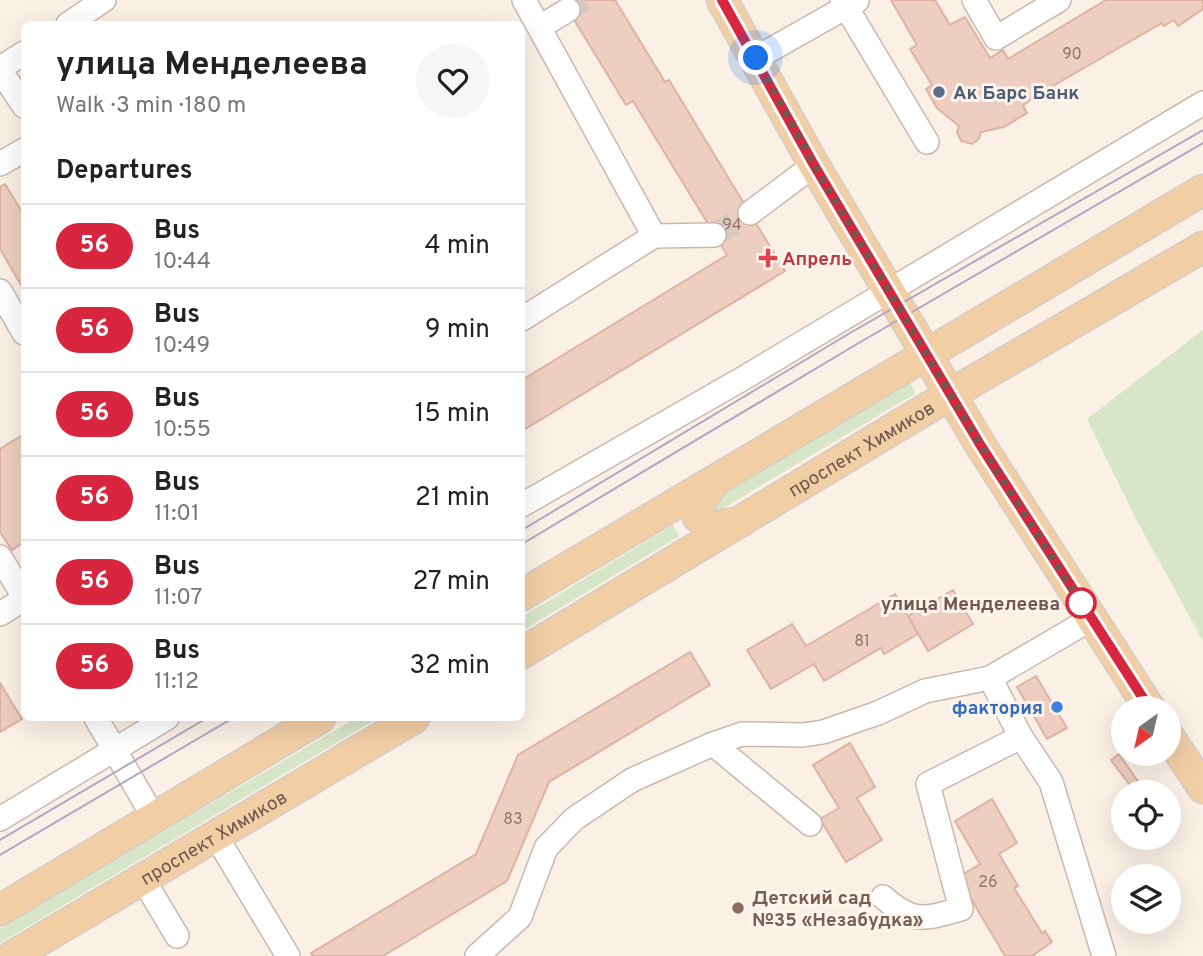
<!DOCTYPE html>
<html lang="en">
<head>
<meta charset="utf-8">
<style>
	body { margin:0; font-family:Overpass,sans-serif; background:#f6f6f6; color:#222; height:100vh; display:flex; flex-direction:column; font-size:26px; white-space:nowrap }
	* { box-sizing:border-box; margin:0 }
	p { font-size:23px; color:#767676 }
	.icon { flex:none; width:38px; height:38px; fill:none; stroke:currentColor; stroke-width:2; stroke-linecap:round; stroke-linejoin:round }
	.map { position:relative; flex:1; overflow:hidden }
	.drawer { position:absolute; left:21px; top:21px; width:504px; height:700px; display:flex; flex-direction:column; background:#fff; border-radius:10px; box-shadow:0 7px 28px #0002 }
	.drawer>* { flex:none }
	.badge { padding:0 14px; border-radius:23px; font-size:24px; line-height:46px }
	.needle { width:46px; rotate:214deg }
	.buttons { position:absolute; left:1111px; top:696px; display:grid; gap:14px }
	.buttons a { display:grid; place-items:center; width:70px; height:70px; border-radius:50%; background:#fff; box-shadow:0 7px 28px #0002; font-size:35px }
	.you { position:absolute; width:35px; height:35px; margin:-18px; border:5px solid #fff; border-radius:50%; background:#1a73e8; box-shadow:0 0 0 10px #1a73e833 }
	.map>.badge { position:absolute; translate:-50% -50%; box-shadow:0 0 0 4px #fff }
	h2 { padding:0 35px; font-size:26px; line-height:63px }
	.round { display:grid; place-items:center; flex:none; width:74px; height:74px; border-radius:37px; background:#f6f6f6 }
	.summary { display:flex; align-items:center; justify-content:space-between; height:119px; padding:0 35px }
	h1 { font-size:33px; font-weight:700; line-height:52px }
	ul { padding:0; list-style:none }
	li { display:flex; align-items:center; gap:21px; height:84px; padding:0 35px; border-top:2px solid #e0e0e0 }
	li div { flex:1 }
	li b { display:block; font-size:26px }
	li em { font-style:normal }
	li .badge { min-width:77px; font-weight:700; text-align:center }
	.map>svg:first-child { display:block }
	.green { fill:#d6e6c6 }
	.building { fill:#edcec0; stroke:#deb3a2; stroke-width:2 }
	.lines { fill:none; stroke-linecap:round; stroke-linejoin:round }
	.minor-tunnel { stroke:#d8cac0; stroke-width:23; stroke-dasharray:23 11; stroke-linecap:butt }
	.minor-casing { stroke:#cbb8ad; stroke-width:26 }
	.major-casing { stroke:#d4cdca; stroke-width:33 }
	.minor { stroke:#fff; stroke-width:23 }
	.major { stroke:#f2cea5; stroke-width:30 }
	.tram { stroke:#b2a6c3; stroke-width:2 }
	.line-casing { stroke:#fff; stroke-width:16 }
	.line { stroke:#d7263d; stroke-width:10 }
	.walk { stroke:#71574d; stroke-width:7; stroke-dasharray:0 12.6 }
	.service-dot { fill:#5c6f8a; stroke:#fdf5ec; stroke-width:2.5 }
	.health-dot { fill:#e0444e; stroke:#fdf5ec; stroke-width:2.5 }
	.stop-dot { fill:#fff; stroke:#d7263d; stroke-width:3.5 }
	.shop-dot { fill:#3f7fe0; stroke:#fdf5ec; stroke-width:2.5 }
	.education-dot { fill:#8d6e63; stroke:#fdf5ec; stroke-width:2.5 }
	.labels { text-anchor:middle; stroke-width:6; stroke-linejoin:round; paint-order:stroke }
	.number-label { font-size:16px; fill:#90756a }
	.service-label { font-size:19px; font-weight:bold; fill:#4e5e75; stroke:#fdf5ec; text-anchor:start }
	.health-label { font-size:19px; font-weight:bold; fill:#be3a42; stroke:#fdf5ec; text-anchor:start }
	.street-label { font-size:19px; fill:#71574d; stroke:#fdf5ec }
	.stop-label { font-size:19px; font-weight:bold; fill:#71574d; stroke:#fdf5ec; text-anchor:end }
	.shop-label { font-size:19px; font-weight:bold; fill:#366cbe; stroke:#fdf5ec; text-anchor:end }
	.education-label { font-size:19px; font-weight:bold; fill:#785e54; stroke:#fdf5ec; text-anchor:start }
</style>
</head>
<body>
<div class="map">
<svg width="1203" height="956" viewBox="0 0 1203 956">
	<rect width="100%" height="100%" fill="#faf0e6"/>
	<!-- green -->
	<g class="green">
		<polygon points="1203,330 1203,641 1136,519 1087,419"/>
		<polygon points="909,382 916,393 717,512 712,512 711,501"/>
		<polygon points="673,525 679,536 522,631 522,617"/>
		<polygon points="356,718 378,718 0,943 0,928"/>
	</g>
	<!-- building -->
	<g class="building">
		<polygon points="562,0 615,0 665,82 669,80 785,271 522,431 522,380 727,255 633,101 626,105"/>
		<polygon points="891,0 935,0 950,25 965,17 990,58 1003,50 1008,59 1106,0 1203,0 1203,9 1178,26 1174,20 1164,26 1162,23 1032,98 1023,106 1027,113 1004,127 981,132 979,139 972,144 961,141 957,132 959,126 937,108 926,89 932,85 910,49 917,45"/>
		<polygon points="5,184 24,215 24,290 0,249 0,187"/>
		<polygon points="24,434 24,550 21,544 12,550 0,532 0,449"/>
		<polygon points="953,590 973,624 928,651 908,616"/>
		<polygon points="895,594 918,634 884,654 881,648 824,681 814,664 771,689 747,650 792,624 806,646"/>
		<polygon points="690,652 710,685 549,782 507,881 383,956 313,956 311,953 476,854 518,755"/>
		<polygon points="1036,676 1067,728 1047,739 1017,687"/>
		<polygon points="0,683 22,719 0,732"/>
		<polygon points="850,743 875,787 857,798 882,840 846,862 820,819 839,808 813,765"/>
		<polygon points="1119,754 1142,787 1135,792 1111,760"/>
		<polygon points="992,799 1017,843 999,854 1018,886 1014,888 1042,933 1045,931 1052,942 1032,956 1005,956 958,877 980,864 955,821"/>
	</g>
	<g class="lines">
		<!-- minor-tunnel -->
		<g class="minor-tunnel">
			<polyline points="568,10 585,0"/>
			<polyline points="714,235 750,213"/>
		</g>
		<!-- minor casing -->
		<g class="minor-casing">
			<g id="minor">
				<polyline points="524,0 654,236 714,235"/>
				<polyline points="842,0 927,142"/>
				<polyline points="974,0 996,38 1059,0"/>
				<polyline points="68,24 104,0"/>
				<polyline points="540,27 568,10"/>
				<polyline points="756,58 857,1"/>
				<polyline points="0,68 24,53"/>
				<polyline points="0,70 24,106"/>
				<polyline points="0,164 24,150"/>
				<polyline points="750,213 814,165"/>
				<polyline points="0,291 24,333"/>
				<polyline points="522,319 654,236"/>
				<polyline points="522,505 742,379 1203,103"/>
				<polyline points="0,557 24,597"/>
				<polyline points="0,614 24,599"/>
				<polyline points="1091,619 990,678 1021,737 1051,782 1104,956"/>
				<polyline points="96,718 154,818"/>
				<polyline points="713,744 742,734 803,735 823,732 878,713 925,691 990,678"/>
				<polyline points="0,819 167,718"/>
				<polyline points="216,836 288,956"/>
				<polyline points="143,879 177,936"/>
				<path d="M883 897C913 924 925 919 961 909L928 784 1021 737"/>
				<polyline points="477,956 520,917 546,848 574,819 632,780 713,744 810,824"/>
			</g>
		</g>
		<!-- major casing -->
		<g class="major-casing">
			<g id="major">
				<polyline points="722,0 814,165 981,446 1150,709"/>
				<polyline points="716,480 697,505 698,517 713,527 740,522"/>
				<polyline points="522,595 1203,190"/>
				<path id="s1" d="M522 653 951 394 1203 247"/>
				<polyline points="1169,737 1203,788"/>
				<polyline points="0,910 320,718"/>
				<path id="s2" d="M13 956 414 718"/>
			</g>
		</g>
		<!-- minor -->
		<use href="#minor" class="minor"/>
		<!-- major -->
		<use href="#major" class="major"/>
		<!-- tram -->
		<g class="tram">
			<polyline points="522,530 850,333 1203,130"/>
			<polyline points="522,544 857,344 1203,143"/>
			<polyline points="0,840 207,718"/>
			<polyline points="0,855 233,718"/>
		</g>
	</g>
	<g class="lines">
		<!-- line casing -->
		<g class="line-casing">
			<polyline id="line" points="722,0 814,165 981,446 1150,709"/>
		</g>
		<!-- line -->
		<use href="#line" class="line"/>
		<!-- walk -->
		<polyline class="walk" points="756,58 814,165 981,446 1081,603"/>
	</g>
	<!-- markers -->
	<circle class="service-dot" cx="939" cy="92" r="7"/>
	<path class="health-dot" d="M764.5 247.5h7v7h7v7h-7v7h-7v-7h-7v-7h7z"/>
	<circle class="stop-dot" cx="1081" cy="603" r="14"/>
	<circle class="shop-dot" cx="1057" cy="707" r="7"/>
	<circle class="education-dot" cx="738" cy="908" r="7"/>
	<g class="labels">
		<!-- number labels -->
		<g class="number-label">
			<text x="1072" y="59">90</text>
			<text x="732" y="230">94</text>
			<text x="862" y="646">81</text>
			<text x="513" y="824">83</text>
			<text x="988" y="887">26</text>
		</g>
		<!-- service labels -->
		<g class="service-label">
			<text x="953" y="99">Ак Барс Банк</text>
		</g>
		<!-- health labels -->
		<g class="health-label">
			<text x="782" y="265">Апрель</text>
		</g>
		<!-- street labels -->
		<g class="street-label">
			<text dy="7" stroke="none"><textPath href="#s1" startOffset="396">проспект Химиков</textPath></text>
			<text dy="7" stroke="none"><textPath href="#s2" startOffset="233">проспект Химиков</textPath></text>
		</g>
		<!-- stop labels -->
		<g class="stop-label">
			<text x="1060" y="610">улица Менделеева</text>
		</g>
		<!-- shop labels -->
		<g class="shop-label">
			<text x="1043" y="714">фактория</text>
		</g>
		<!-- education labels -->
		<g class="education-label">
			<text x="752" y="904">Детский сад<tspan x="752" dy="22">№35 «Незабудка»</tspan></text>
		</g>
	</g>
</svg>
<div class="buttons">
<a><svg class="needle" viewBox="-14 -14 28 28"><path d="M0-13l5 13h-10z" fill="#e53935"/><path d="M0 13l5-13h-10z" fill="#767676"/></svg></a>
<a><svg class="icon" aria-label="locate" viewBox="0 0 24 24"><circle cx="12" cy="12" r="6"/><path d="M12 2v4M12 18v4M2 12h4M18 12h4"/></svg></a>
<a><svg class="icon" aria-label="layers" viewBox="0 0 24 24"><path d="M12 4l9 5-9 5-9-5zM3 14l9 5 9-5"/></svg></a>
</div>
<div class="you" style="left:756px;top:58px"></div>
<section class="drawer">
<div class="summary"><div><h1>улица Менделеева</h1><p>Walk · 3 min · 180 m</p></div><a class="round"><svg class="icon" aria-label="heart" viewBox="0 0 24 24"><path d="M12 20l-8-8c-3-5 5-10 8-4 3-6 11-1 8 4z"/></svg></a></div>
<h2>Departures</h2>
<ul>
<li><span class="badge" style="background:#d7263d;color:#fff">56</span><div><b>Bus</b><p>10:44</p></div><em>4 min</em></li>
<li><span class="badge" style="background:#d7263d;color:#fff">56</span><div><b>Bus</b><p>10:49</p></div><em>9 min</em></li>
<li><span class="badge" style="background:#d7263d;color:#fff">56</span><div><b>Bus</b><p>10:55</p></div><em>15 min</em></li>
<li><span class="badge" style="background:#d7263d;color:#fff">56</span><div><b>Bus</b><p>11:01</p></div><em>21 min</em></li>
<li><span class="badge" style="background:#d7263d;color:#fff">56</span><div><b>Bus</b><p>11:07</p></div><em>27 min</em></li>
<li><span class="badge" style="background:#d7263d;color:#fff">56</span><div><b>Bus</b><p>11:12</p></div><em>32 min</em></li>
</ul>
</section>
</div>
</body>
</html>
